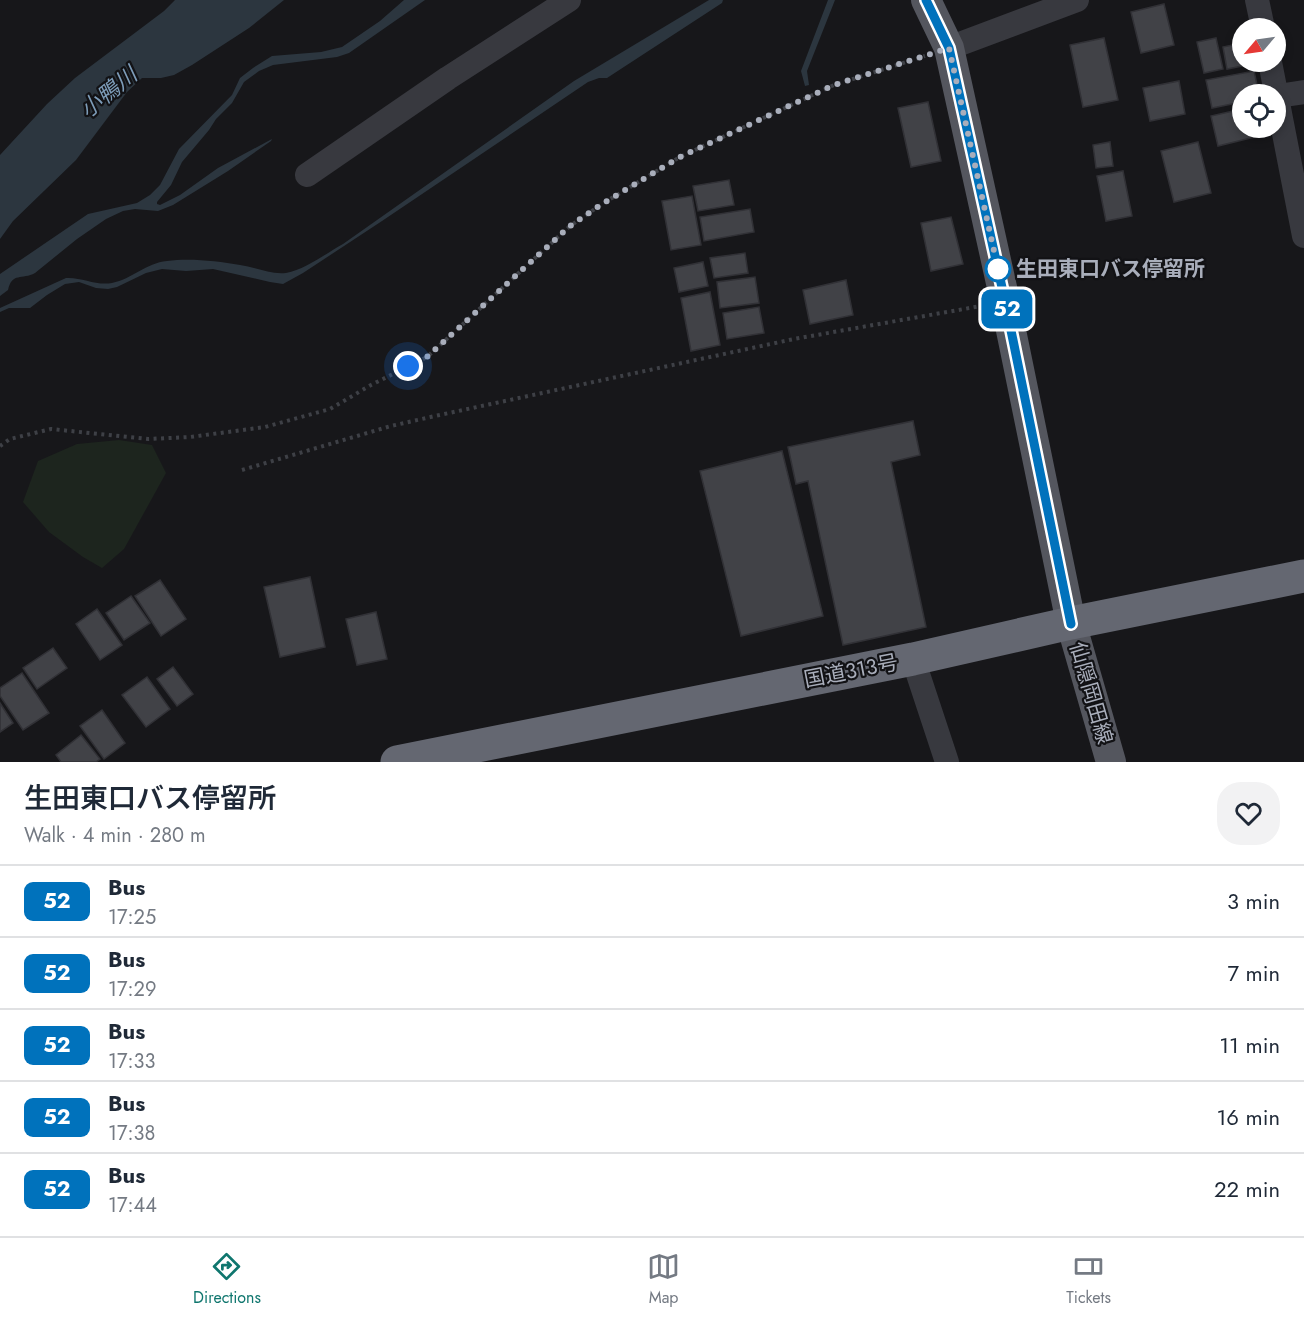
<!DOCTYPE html>
<html lang="en">
<head>
<meta charset="utf-8">
<style>
	body { margin:0; font-family:Jost,"Noto Sans JP",sans-serif; background:#f2f2f3; color:#1f2937; height:100vh; display:flex; flex-direction:column; font-size:22px; white-space:nowrap }
	* { box-sizing:border-box; margin:0 }
	p { font-size:20px; color:#747a83 }
	.icon { flex:none; width:33px; height:33px; fill:none; stroke:currentColor; stroke-width:2; stroke-linecap:round; stroke-linejoin:round }
	.map { position:relative; height:762px; overflow:hidden }
	.sheet { display:flex; flex-direction:column; background:#fff; flex:1 }
	.sheet>* { flex:none }
	.badge { padding:0 12px; border-radius:9px; font-size:21px; line-height:39px }
	.needle { width:39px; rotate:241deg }
	.controls { position:absolute; left:1232px; top:18px; display:grid; gap:12px }
	.controls a { display:grid; place-items:center; width:54px; height:54px; border-radius:50%; background:#fff; box-shadow:0 3px 9px #0003; font-size:30px }
	.you { position:absolute; width:30px; height:30px; margin:-15px; border:4px solid #fff; border-radius:50%; background:#1a73e8; box-shadow:0 0 0 9px #1a73e833 }
	.map>.badge { position:absolute; translate:-50% -50%; box-shadow:0 0 0 3px #fff }
	.round { display:grid; place-items:center; flex:none; width:63px; height:63px; border-radius:24px; background:#f2f2f3 }
	.overview { display:flex; align-items:center; justify-content:space-between; height:102px; padding:0 24px }
	h1 { font-size:28px; font-weight:600; line-height:45px }
	ul { padding:0; list-style:none }
	li { display:flex; align-items:center; gap:18px; height:72px; padding:0 24px; border-top:2px solid #e0e1e3 }
	li div { flex:1 }
	li b { display:block; font-size:22px }
	li em { font-style:normal }
	li .badge { min-width:66px; font-weight:700; text-align:center }
	.tab-bar { display:flex; justify-content:space-around; align-items:center; height:84px; border-top:2px solid #e0e1e3; background:#fff; font-size:16px; color:#747a83 }
	.tab-bar a { display:grid; justify-items:center; gap:3px }
	.tab-bar .current { color:#0f766e }
	.map>svg:first-child { display:block }
	.green { fill:#1d251e }
	.water { fill:#2c363f }
	.building { fill:#414247; stroke:#313136; stroke-width:1.5 }
	.lines { fill:none; stroke-linecap:round; stroke-linejoin:round }
	.path { stroke:#3e4046; stroke-width:4; stroke-dasharray:3 4.5; stroke-linecap:butt }
	.minor { stroke:#38393f; stroke-width:24 }
	.major { stroke:#54565e; stroke-width:30 }
	.highway { stroke:#646771; stroke-width:33 }
	.line-casing { stroke:#fff; stroke-width:14 }
	.line { stroke:#0072bc; stroke-width:9 }
	.walk { stroke:#a9aebb; stroke-width:6; stroke-dasharray:0 10.8 }
	.stop-dot { fill:#fff; stroke:#0072bc; stroke-width:3 }
	.labels { text-anchor:middle; stroke-width:4.5; stroke-linejoin:round; paint-order:stroke }
	.stop-label { font-size:21px; font-weight:bold; fill:#a9aebb; stroke:#121215; text-anchor:start }
	.street-label { font-size:21px; fill:#a9aebb; stroke:#121215 }
	.water-label { font-size:22px; font-style:italic; fill:#7d9cb8; stroke:#121215 }
</style>
</head>
<body>
<div class="map">
<svg width="1304" height="762" viewBox="0 0 1304 762">
	<rect width="100%" height="100%" fill="#17171a"/>
	<!-- green -->
	<polygon class="green" points="119,440 152,445 166,473 124,549 102,568 83,557 49,532 23,502 38,461 77,444"/>
	<!-- water -->
	<g class="water">
		<polygon points="175,0 284,0 249,28 192,65 174,75 161,78 142,78 127,92 76,160 13,221 0,239 0,155 47,104 75,78 164,11"/>
		<path d="M404 0H425L349 53 337 57 273 65 259 71 244 82 232 103 216 119 209 130 182 162 171 185 157 202V204L160 205 180 195 218 168 272 139 271 141 228 171 173 205 158 211 135 209 123 211 106 219 77 239 35 273C22 280 12 272 8 290L0 296V274L88 214 137 203 150 195 160 185 179 149 232 95 240 78 253 68 272 56 321 52 342 47 380 21Z"/>
		<path d="M709 0H723L722 3 607 78H599L588 82 382 221 303 273 283 284 270 282 213 269 186 271 162 269 146 273 117 287 108 289 96 288 79 282 65 284 47 295 30 308H9L0 312V308L66 278C82 277 96 286 112 283 132 279 146 263 167 261 190 258 217 261 240 265 255 267 271 275 286 273 306 269 325 254 343 244L574 81Z"/>
		<polygon points="828,0 835,0 807,71 809,85 805,86 801,71"/>
	</g>
	<!-- building -->
	<g class="building">
		<polygon points="1164,4 1174,45 1141,53 1131,12"/>
		<polygon points="1104,38 1118,100 1083,107 1070,45"/>
		<polygon points="1216,38 1223,69 1204,73 1197,42"/>
		<polygon points="1242,43 1242,62 1258,62 1258,63 1227,69 1223,47"/>
		<polygon points="1254,71 1259,94 1242,94 1242,102 1212,108 1206,80"/>
		<polygon points="1179,81 1185,114 1150,121 1143,88"/>
		<polygon points="928,102 941,161 911,167 898,108"/>
		<polygon points="1242,109 1242,128 1261,128 1263,135 1218,146 1211,116"/>
		<polygon points="1110,142 1113,166 1096,168 1093,145"/>
		<polygon points="1198,142 1211,193 1174,202 1161,151"/>
		<polygon points="1123,171 1132,216 1106,221 1097,176"/>
		<polygon points="729,180 734,205 698,211 693,186"/>
		<polygon points="692,196 701,245 671,250 662,201"/>
		<polygon points="750,209 754,232 704,241 700,217"/>
		<polygon points="951,217 963,264 931,271 921,223"/>
		<polygon points="745,253 748,273 714,278 710,258"/>
		<polygon points="703,262 708,286 679,292 674,268"/>
		<polygon points="755,277 759,303 720,308 717,282"/>
		<polygon points="846,280 853,315 810,324 803,290"/>
		<polygon points="710,292 720,345 691,351 681,298"/>
		<polygon points="759,307 764,333 727,339 723,313"/>
		<polygon points="913,421 920,455 891,462 926,627 843,645 808,481 796,484 788,447"/>
		<polygon points="782,451 823,616 741,636 700,471"/>
		<polygon points="310,577 325,647 280,657 264,587"/>
		<polygon points="160,580 186,619 161,636 135,596"/>
		<polygon points="131,596 150,623 124,640 106,613"/>
		<polygon points="97,609 122,645 100,660 76,624"/>
		<polygon points="376,612 387,659 357,665 346,619"/>
		<polygon points="53,648 67,668 37,689 23,668"/>
		<polygon points="173,667 193,694 177,706 157,679"/>
		<polygon points="22,673 49,713 23,730 0,696 0,688"/>
		<polygon points="147,677 170,709 146,727 122,695"/>
		<polygon points="0,703 13,723 0,732"/>
		<polygon points="102,710 125,743 104,759 80,726"/>
		<polygon points="81,735 100,759 96,762 61,762 56,755"/>
	</g>
	<g class="lines">
		<!-- path -->
		<g class="path">
			<polyline points="0,446 10,439 51,429 148,439 190,437 265,427 330,409 371,385 427,357 570,226 602,204 680,157 834,85 925,56"/>
			<polyline points="242,470 391,426 435,416 794,339 981,306"/>
		</g>
		<!-- minor -->
		<g class="minor">
			<polyline points="1257,0 1263,28"/>
			<polyline points="949,48 1077,0"/>
			<polyline points="1270,62 1304,236"/>
			<polyline points="1278,96 1304,92"/>
			<polyline points="307,175 448,78 569,0"/>
			<polyline points="913,659 947,762"/>
		</g>
		<!-- major -->
		<polyline class="major" points="926,0 949,48 1005,301 1071,623 1111,762"/>
		<!-- highway -->
		<polyline class="highway" points="397,762 913,659 1071,623 1304,576"/>
	</g>
	<g class="lines">
		<!-- line casing -->
		<g class="line-casing">
			<polyline id="line" points="926,0 949,48 1005,301 1071,624"/>
		</g>
		<!-- line -->
		<use href="#line" class="line"/>
		<!-- walk -->
		<polyline class="walk" points="408,366 427,357 570,226 602,204 680,157 834,85 949,48 1000,278 998,269"/>
	</g>
	<!-- markers -->
	<circle class="stop-dot" cx="998" cy="269" r="12"/>
	<g class="labels">
		<!-- stop labels -->
		<g class="stop-label">
			<text x="1016" y="276">生田東口バス停留所</text>
		</g>
		<!-- street labels -->
		<g class="street-label">
			<text transform="translate(851 671) rotate(-11)" y="7">国道313号</text>
			<text transform="translate(1091 693) rotate(74)" y="7">仙隠岡田線</text>
		</g>
		<!-- water labels -->
		<g class="water-label">
			<text transform="translate(108 92) rotate(-39)" y="8">小鴨川</text>
		</g>
	</g>
</svg>
<div class="controls">
<a><svg class="needle" viewBox="-14 -14 28 28"><path d="M0-13l5 13h-10z" fill="#e53935"/><path d="M0 13l5-13h-10z" fill="#747a83"/></svg></a>
<a><svg class="icon" aria-label="locate" viewBox="0 0 24 24"><circle cx="12" cy="12" r="6"/><path d="M12 2v4M12 18v4M2 12h4M18 12h4"/></svg></a>
</div>
<div class="you" style="left:408px;top:366px"></div>
<b class="badge" style="left:1007px;top:309px;background:#0072bc;color:#fff">52</b>
</div>
<section class="sheet">
<div class="overview"><div><h1>生田東口バス停留所</h1><p>Walk · 4 min · 280 m</p></div><a class="round"><svg class="icon" aria-label="heart" viewBox="0 0 24 24"><path d="M12 20l-8-8c-3-5 5-10 8-4 3-6 11-1 8 4z"/></svg></a></div>
<ul>
<li><span class="badge" style="background:#0072bc;color:#fff">52</span><div><b>Bus</b><p>17:25</p></div><em>3 min</em></li>
<li><span class="badge" style="background:#0072bc;color:#fff">52</span><div><b>Bus</b><p>17:29</p></div><em>7 min</em></li>
<li><span class="badge" style="background:#0072bc;color:#fff">52</span><div><b>Bus</b><p>17:33</p></div><em>11 min</em></li>
<li><span class="badge" style="background:#0072bc;color:#fff">52</span><div><b>Bus</b><p>17:38</p></div><em>16 min</em></li>
<li><span class="badge" style="background:#0072bc;color:#fff">52</span><div><b>Bus</b><p>17:44</p></div><em>22 min</em></li>
</ul>
</section>
<nav class="tab-bar">
<a class="current"><svg class="icon" aria-label="directions" viewBox="0 0 24 24"><path d="M12 3l9 9-9 9-9-9zM9 14v-3h6M13 9l2 2-2 2"/></svg>Directions</a>
<a><svg class="icon" aria-label="map" viewBox="0 0 24 24"><path d="M3 6l6-2 6 2 6-2v14l-6 2-6-2-6 2zM9 4v14M15 6v14"/></svg>Map</a>
<a><svg class="icon" aria-label="tickets" viewBox="0 0 24 24"><path d="M3 7h18v10H3zM15 7v10"/></svg>Tickets</a>
</nav>
</body>
</html>
